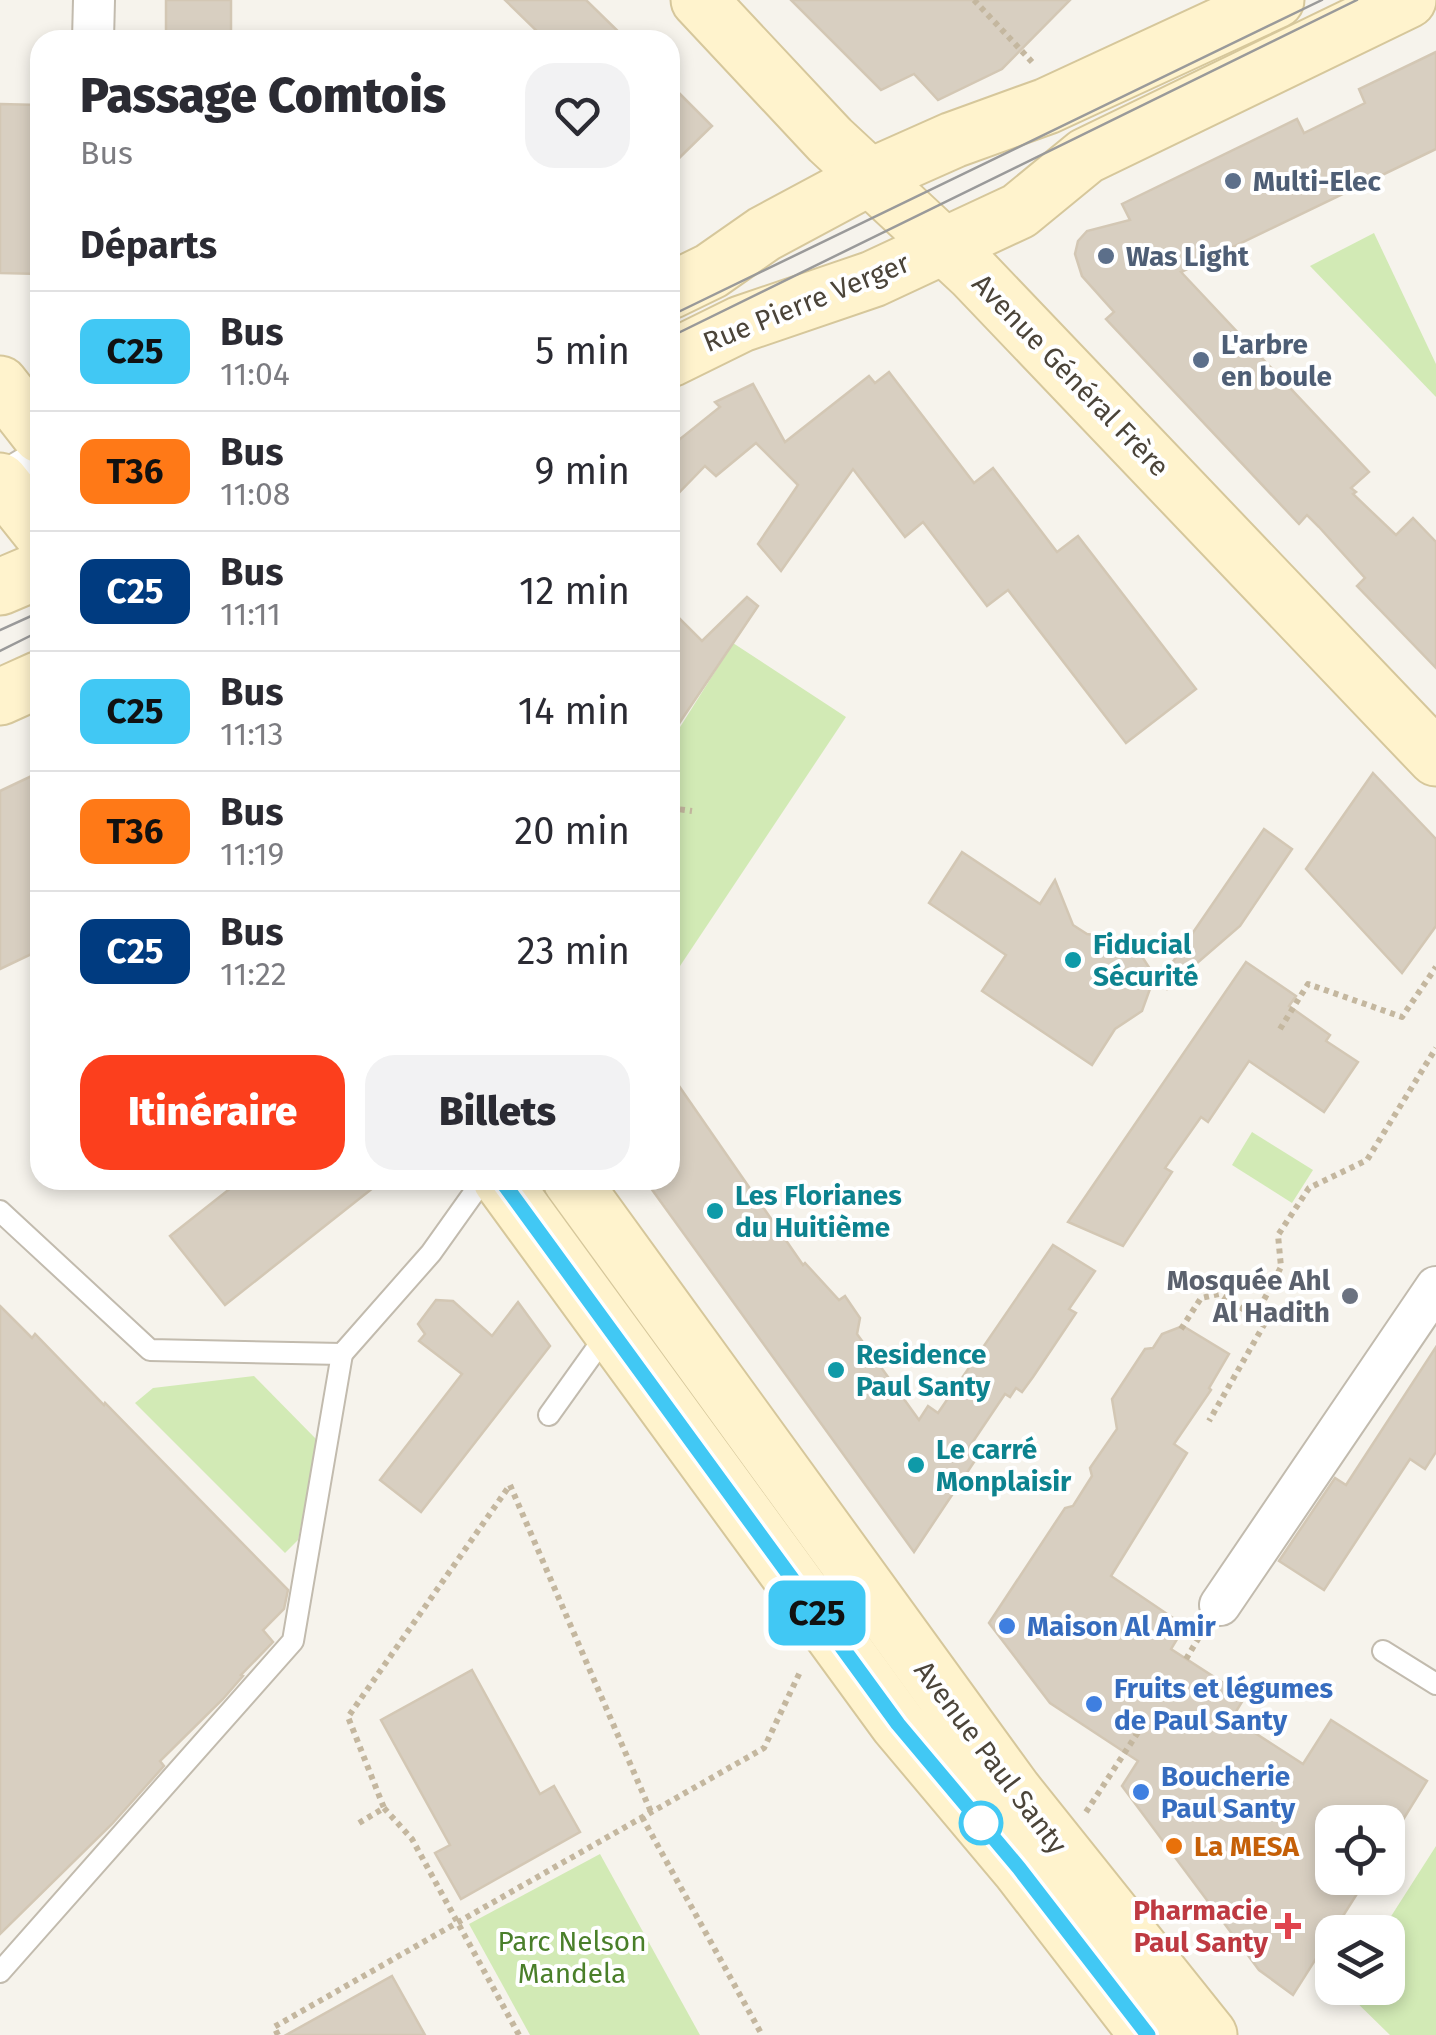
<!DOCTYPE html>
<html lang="fr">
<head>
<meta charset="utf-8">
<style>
	body { margin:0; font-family:"Fira Sans",sans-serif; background:#f2f2f3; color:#2b2b33; height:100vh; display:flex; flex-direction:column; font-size:38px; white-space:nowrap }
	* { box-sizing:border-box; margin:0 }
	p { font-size:32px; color:#7c7c81 }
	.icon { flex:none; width:55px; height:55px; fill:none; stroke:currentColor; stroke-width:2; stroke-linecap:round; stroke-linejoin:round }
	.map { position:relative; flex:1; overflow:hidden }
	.side { position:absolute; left:30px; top:30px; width:650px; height:1160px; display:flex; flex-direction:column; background:#fff; border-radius:30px; box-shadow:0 5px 15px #0003 }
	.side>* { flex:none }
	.badge { padding:0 20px; border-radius:15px; font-size:35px; line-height:65px }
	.fabs { position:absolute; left:1315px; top:1805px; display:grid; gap:20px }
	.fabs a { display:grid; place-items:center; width:90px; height:90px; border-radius:20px; background:#fff; box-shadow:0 5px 15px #0003; font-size:50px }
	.map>.badge { position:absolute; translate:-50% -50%; box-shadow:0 0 0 5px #fff }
	h2 { padding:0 50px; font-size:38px; line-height:90px }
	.round { display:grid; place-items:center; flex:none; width:105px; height:105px; border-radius:30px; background:#f2f2f3 }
	.head { display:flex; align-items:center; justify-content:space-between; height:170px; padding:0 50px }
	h1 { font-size:48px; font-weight:800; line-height:75px }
	.action { display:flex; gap:20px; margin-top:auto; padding:20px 50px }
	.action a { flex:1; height:115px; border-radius:30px; background:#fc3f1d; color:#fff; font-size:40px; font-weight:800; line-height:115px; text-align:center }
	.action a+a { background:#f2f2f3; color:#2b2b33 }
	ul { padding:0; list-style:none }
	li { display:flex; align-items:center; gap:30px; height:120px; padding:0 50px; border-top:2px solid #e1e1e2 }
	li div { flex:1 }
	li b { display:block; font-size:38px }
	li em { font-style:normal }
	li .badge { min-width:110px; font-weight:700; text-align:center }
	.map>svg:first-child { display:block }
	.green { fill:#d2eab5 }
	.building { fill:#d8cfc1; stroke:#d3c7b4; stroke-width:2.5 }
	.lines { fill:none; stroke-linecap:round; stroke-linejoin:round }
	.lane-casing { stroke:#c2bbae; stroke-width:24 }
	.street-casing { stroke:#c2bbae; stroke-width:44 }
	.secondary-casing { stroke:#d6c79b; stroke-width:59 }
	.path { stroke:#c4b79f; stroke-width:6; stroke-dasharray:5 5; stroke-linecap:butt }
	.lane { stroke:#fff; stroke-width:20 }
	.street { stroke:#fff; stroke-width:40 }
	.secondary { stroke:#fff3cd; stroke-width:55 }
	.tram { stroke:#9a9a9a; stroke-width:2.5 }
	.line-casing { stroke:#fff; stroke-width:22 }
	.line { stroke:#41c8f4; stroke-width:15 }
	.service-dot { fill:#5c6f8a; stroke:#fff; stroke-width:4 }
	.culture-dot { fill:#0f9aa8; stroke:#fff; stroke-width:4 }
	.worship-dot { fill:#6b7280; stroke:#fff; stroke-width:4 }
	.shop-dot { fill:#3f7fe0; stroke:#fff; stroke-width:4 }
	.stop-dot { fill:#fff; stroke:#41c8f4; stroke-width:5 }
	.food-dot { fill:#e8710a; stroke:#fff; stroke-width:4 }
	.health-dot { fill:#e0444e; stroke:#fff; stroke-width:4 }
	.labels { text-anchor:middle; stroke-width:8; stroke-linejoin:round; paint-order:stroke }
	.service-label { font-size:28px; font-weight:bold; fill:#4e5e75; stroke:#fff; text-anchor:start }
	.street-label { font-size:28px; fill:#4b4439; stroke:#fff }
	.culture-label { font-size:28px; font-weight:bold; fill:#0d838f; stroke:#fff; text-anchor:start }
	.worship-label { font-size:28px; font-weight:bold; fill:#5b616d; stroke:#fff; text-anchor:end }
	.shop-label { font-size:28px; font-weight:bold; fill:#366cbe; stroke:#fff; text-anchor:start }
	.food-label { font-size:28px; font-weight:bold; fill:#c56008; stroke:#fff; text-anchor:start }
	.health-label { font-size:28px; font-weight:bold; fill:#be3a42; stroke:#fff; text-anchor:end }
	.park-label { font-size:28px; fill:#4a7f2a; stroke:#fff }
</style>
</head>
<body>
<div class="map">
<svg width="1436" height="2035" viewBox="0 0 1436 2035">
	<rect width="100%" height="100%" fill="#f6f3ec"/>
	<!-- green -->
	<g class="green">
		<polygon points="1374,233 1436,364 1436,397 1310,266"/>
		<polygon points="733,643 846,717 670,981 670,743"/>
		<polygon points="1252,1132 1313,1170 1292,1203 1232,1165"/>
		<polygon points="254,1376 318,1441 298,1540 285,1553 135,1403 153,1388"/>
		<polygon points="1436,1846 1436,2035 1390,2035 1345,1991 1347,1988 1388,1988 1388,1932 1381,1932"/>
		<polygon points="600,1854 700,2035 530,2035 469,1924"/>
	</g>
	<!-- building -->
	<g class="building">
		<rect x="166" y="0" width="65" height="40"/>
		<polygon points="505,0 586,0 627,40 546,40"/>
		<polygon points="791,0 1070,0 1002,69 938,100 914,74 881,90"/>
		<polygon points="1436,52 1436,149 1181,272 1369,472 1351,488 1356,492 1353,494 1396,535 1413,518 1436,542 1436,668 1357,586 1365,578 1319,527 1307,515 1299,524 1106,319 1114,312 1082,276 1075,254 1078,241 1087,231 1130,220 1122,204 1297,119 1304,133 1365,103 1359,89"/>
		<polygon points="670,84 712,126 670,167"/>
		<polygon points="0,104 40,105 40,274 0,273"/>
		<polygon points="889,372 974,483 993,468 1057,552 1078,536 1196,689 1126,743 1008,590 987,606 923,522 905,537 853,469 781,571 758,544 798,485 756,443 716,476 705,466 670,502 670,447 720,407 715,402 753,384 785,442 869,376 875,383"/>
		<polygon points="747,597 758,606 670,737 670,609 702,641"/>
		<polygon points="40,772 40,950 0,969 0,791"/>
		<polygon points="1373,773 1436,839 1436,926 1402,973 1306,869"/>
		<polygon points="1264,829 1292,849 1240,926 1167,989 1159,982"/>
		<polygon points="962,852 1040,904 1055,880 1073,925 1087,934 1121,939 1137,949 1150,969 1151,986 1142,1011 1115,1029 1092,1065 982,991 1006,955 929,903"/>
		<polygon points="1246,962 1296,996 1289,1006 1330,1035 1326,1041 1358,1062 1324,1112 1249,1061 1208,1122 1201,1117 1165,1168 1172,1172 1123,1246 1068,1222"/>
		<polygon points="670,1073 803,1265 805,1263 839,1300 845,1296 860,1318 857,1334 919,1420 928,1406 938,1413 1053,1245 1095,1271 1069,1309 1076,1313 1033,1377 1022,1392 1016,1388 1010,1397 1005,1394 968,1449 978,1456 914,1552 645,1180 670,1180"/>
		<polygon points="241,1180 383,1180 225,1305 170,1236"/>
		<polygon points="436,1300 453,1301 492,1336 518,1302 550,1346 421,1512 380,1480 462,1374 419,1341 425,1334 418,1324"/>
		<polygon points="0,1306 32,1338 35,1334 104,1405 105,1403 288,1590 284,1609 263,1630 273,1642 241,1675 243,1676 223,1699 160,1761 164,1766 112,1824 0,1934"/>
		<polygon points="1183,1326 1229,1354 1209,1388 1211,1390 1174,1444 1187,1453 1111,1576 1185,1626 1171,1649 1245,1697 1232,1718 1303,1764 1331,1720 1427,1781 1388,1844 1388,1822 1332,1822 1332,1878 1367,1878 1293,1995 1259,1970 1122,1786 1138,1761 1050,1703 989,1623 1065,1508 1073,1506 1092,1476 1090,1468 1117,1429 1112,1399 1145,1349 1153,1348 1162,1334"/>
		<polygon points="1436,1347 1436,1452 1425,1469 1410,1459 1324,1590 1279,1561 1335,1478 1346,1485"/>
		<polygon points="472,1670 540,1794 554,1786 580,1832 461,1899 435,1853 450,1845 381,1720"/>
		<polygon points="392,1976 425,2035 286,2035"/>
	</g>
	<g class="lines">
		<!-- lane casing -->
		<g class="lane-casing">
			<g id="lane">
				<polyline points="0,1211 150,1350 342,1354 431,1253 483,1180"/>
				<polyline points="549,1415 609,1331"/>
				<polyline points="1383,1651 1436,1684"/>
				<polyline points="0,1972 293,1641 342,1354"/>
			</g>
		</g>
		<!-- street casing -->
		<g class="street-casing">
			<g id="street">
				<polyline points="93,40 94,0"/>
				<polyline points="2,483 40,460"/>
				<polyline points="1220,1605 1436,1287"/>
			</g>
		</g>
		<!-- secondary casing -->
		<g class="secondary-casing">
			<g id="secondary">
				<polyline points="699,0 830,140 973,273 1436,758"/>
				<polyline points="670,291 711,271 764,234 872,176 953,140 1047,106 1276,0"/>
				<polyline points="670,359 741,324 873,279 1019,211 1086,156 1408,0"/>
				<polyline points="0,384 40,435"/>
				<polyline points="0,481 40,531"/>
				<polyline points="0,587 40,570"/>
				<polyline points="0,697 40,679"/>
				<polyline points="501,1180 898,1724 1019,1868 1148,2035"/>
				<polyline points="571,1180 1014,1791 1209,2035"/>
			</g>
		</g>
		<!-- path -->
		<g class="path">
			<polyline points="974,0 1032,62"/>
			<polyline points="670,808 692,811"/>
			<polyline points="1280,1029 1308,984 1402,1017 1436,967"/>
			<polyline points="1255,1317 1281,1267 1278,1235 1309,1188 1367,1160 1436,1048"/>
			<polyline points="1181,1329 1201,1298 1219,1294 1265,1323 1209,1421"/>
			<polyline points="1186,1659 1201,1634"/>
			<polyline points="384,1808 412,1839 519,2035"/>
			<polyline points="1086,1812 1146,1720"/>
			<polyline points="642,1817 762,2035"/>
			<polyline points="359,1823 384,1808 348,1717 510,1485 651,1812"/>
			<polyline points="278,2035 274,2027 764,1748 800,1672"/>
		</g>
		<!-- lane -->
		<use href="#lane" class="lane"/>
		<!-- street -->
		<use href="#street" class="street"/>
		<!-- secondary -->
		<use href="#secondary" class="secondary"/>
		<!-- tram -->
		<g class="tram">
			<polyline points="670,316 1322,0"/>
			<polyline points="670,337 1357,0"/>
			<polyline points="0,630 40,612"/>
			<polyline points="0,651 40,631"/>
		</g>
	</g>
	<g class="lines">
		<!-- line casing -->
		<g class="line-casing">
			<polyline id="line" points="501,1180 898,1724 1019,1868 1148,2035"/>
		</g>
		<!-- line -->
		<use href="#line" class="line"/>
	</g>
	<!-- markers -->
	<g class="service-dot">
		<circle cx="1233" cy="181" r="10"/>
		<circle cx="1106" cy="256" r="10"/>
		<circle cx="1201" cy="360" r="10"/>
	</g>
	<g class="culture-dot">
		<circle cx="1073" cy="960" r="10"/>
		<circle cx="715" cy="1211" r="10"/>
		<circle cx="836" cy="1370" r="10"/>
		<circle cx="916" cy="1465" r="10"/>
	</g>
	<circle class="worship-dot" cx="1350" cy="1296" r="10"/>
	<g class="shop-dot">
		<circle cx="1007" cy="1626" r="10"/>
		<circle cx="1094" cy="1704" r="10"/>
		<circle cx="1141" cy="1792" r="10"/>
	</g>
	<circle class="stop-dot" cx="981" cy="1823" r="20"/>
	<circle class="food-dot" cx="1174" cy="1846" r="10"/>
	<path class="health-dot" d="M1283 1911h10v10h10v10h-10v10h-10v-10h-10v-10h10z"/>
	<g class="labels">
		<!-- service labels -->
		<g class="service-label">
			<text x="1253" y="191">Multi-Elec</text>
			<text x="1126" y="266">Was Light</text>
			<text x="1221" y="354">L'arbre<tspan x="1221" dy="32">en boule</tspan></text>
		</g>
		<!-- street labels -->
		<g class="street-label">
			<text transform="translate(806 302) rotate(-22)" y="10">Rue Pierre Verger</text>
			<text transform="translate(1071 375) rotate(46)" y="10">Avenue Général Frère</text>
			<text transform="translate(991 1757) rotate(53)" y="10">Avenue Paul Santy</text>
		</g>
		<!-- culture labels -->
		<g class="culture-label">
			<text x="1093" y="954">Fiducial<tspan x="1093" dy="32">Sécurité</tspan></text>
			<text x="735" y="1205">Les Florianes<tspan x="735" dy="32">du Huitième</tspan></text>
			<text x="856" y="1364">Residence<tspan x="856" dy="32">Paul Santy</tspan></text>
			<text x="936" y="1459">Le carré<tspan x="936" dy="32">Monplaisir</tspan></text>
		</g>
		<!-- worship labels -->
		<g class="worship-label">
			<text x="1330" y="1290">Mosquée Ahl<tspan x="1330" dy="32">Al Hadith</tspan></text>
		</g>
		<!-- shop labels -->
		<g class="shop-label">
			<text x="1027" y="1636">Maison Al Amir</text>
			<text x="1114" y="1698">Fruits et légumes<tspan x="1114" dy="32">de Paul Santy</tspan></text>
			<text x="1161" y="1786">Boucherie<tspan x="1161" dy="32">Paul Santy</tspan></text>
		</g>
		<!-- food labels -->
		<g class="food-label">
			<text x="1194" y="1856">La MESA</text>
		</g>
		<!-- health labels -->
		<g class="health-label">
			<text x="1268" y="1920">Pharmacie<tspan x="1268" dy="32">Paul Santy</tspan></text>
		</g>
		<!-- park labels -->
		<g class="park-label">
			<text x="572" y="1951">Parc Nelson<tspan x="572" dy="32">Mandela</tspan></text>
		</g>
	</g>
</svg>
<div class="fabs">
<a><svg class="icon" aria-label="locate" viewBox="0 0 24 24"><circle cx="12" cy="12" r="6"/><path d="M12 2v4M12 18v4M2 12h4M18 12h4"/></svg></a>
<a><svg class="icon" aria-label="layers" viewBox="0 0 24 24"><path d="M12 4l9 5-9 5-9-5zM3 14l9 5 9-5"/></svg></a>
</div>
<b class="badge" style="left:817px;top:1613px;background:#41c8f4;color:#111">C25</b>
<section class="side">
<div class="head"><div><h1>Passage Comtois</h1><p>Bus</p></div><a class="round"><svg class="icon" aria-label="heart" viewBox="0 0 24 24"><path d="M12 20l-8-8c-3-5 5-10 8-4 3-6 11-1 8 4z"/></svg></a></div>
<h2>Départs</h2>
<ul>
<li><span class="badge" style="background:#41c8f4;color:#111">C25</span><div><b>Bus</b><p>11:04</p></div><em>5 min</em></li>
<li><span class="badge" style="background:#ff7917;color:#111">T36</span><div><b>Bus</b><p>11:08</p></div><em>9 min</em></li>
<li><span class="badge" style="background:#003b80;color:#fff">C25</span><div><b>Bus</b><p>11:11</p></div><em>12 min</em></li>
<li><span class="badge" style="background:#41c8f4;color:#111">C25</span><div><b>Bus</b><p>11:13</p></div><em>14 min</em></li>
<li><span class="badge" style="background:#ff7917;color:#111">T36</span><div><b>Bus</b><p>11:19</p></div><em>20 min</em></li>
<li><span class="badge" style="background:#003b80;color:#fff">C25</span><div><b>Bus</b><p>11:22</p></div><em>23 min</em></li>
</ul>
<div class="action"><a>Itinéraire</a><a>Billets</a></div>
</section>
</div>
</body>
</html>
